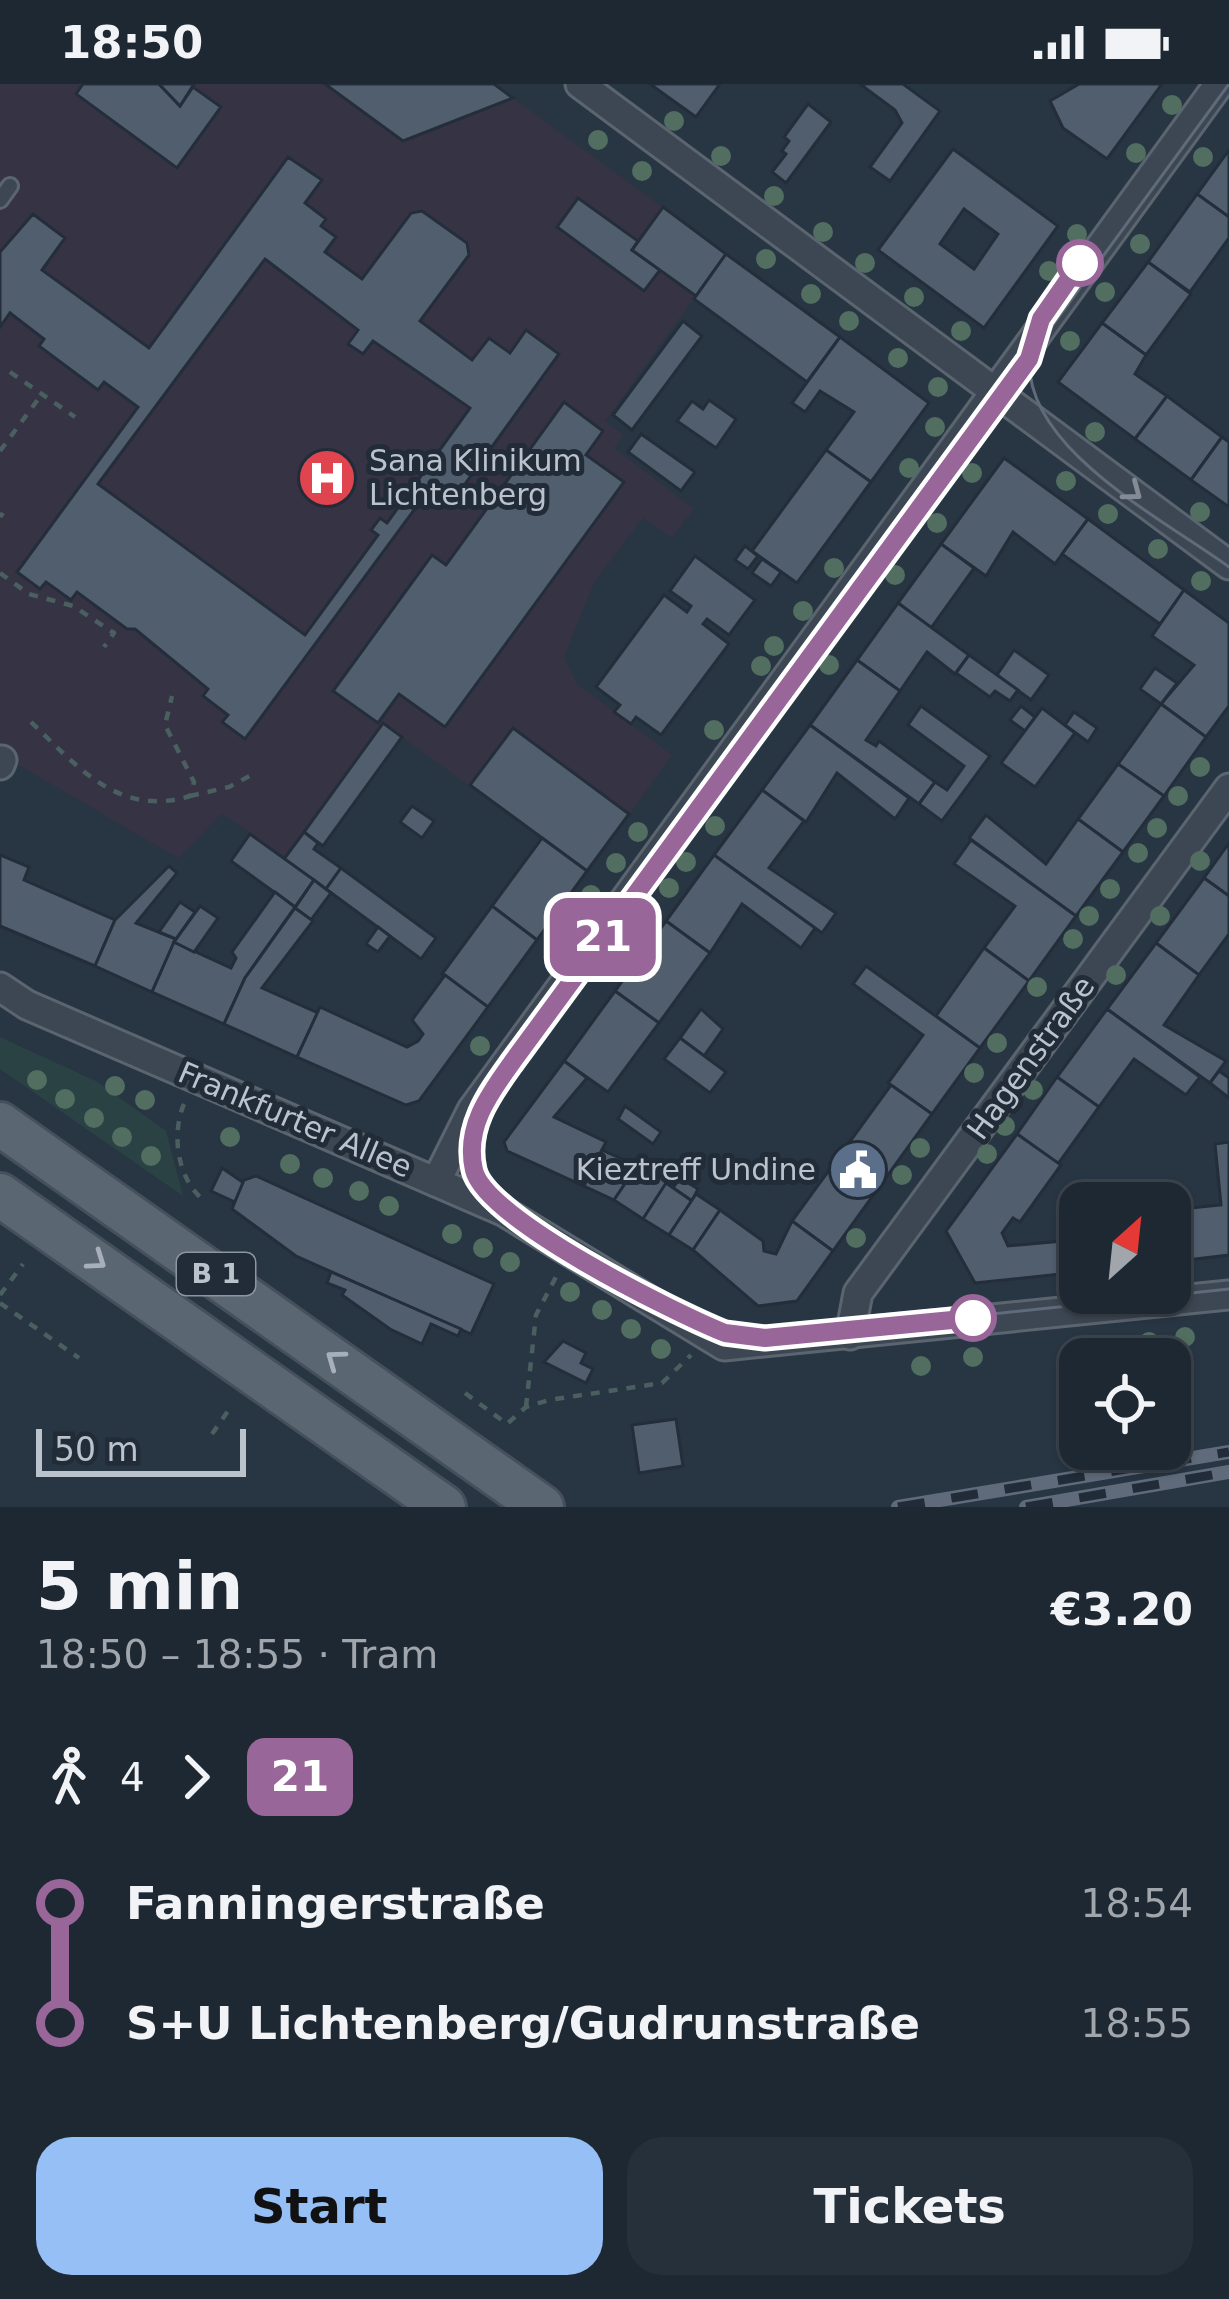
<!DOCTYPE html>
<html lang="en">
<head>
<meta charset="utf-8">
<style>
	body { margin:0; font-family:"DejaVu Sans",sans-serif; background:#26303a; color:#f1f3f6; height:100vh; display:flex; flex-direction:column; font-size:45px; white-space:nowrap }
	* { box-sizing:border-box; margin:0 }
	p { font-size:39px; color:#a1a6ac }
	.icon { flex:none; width:66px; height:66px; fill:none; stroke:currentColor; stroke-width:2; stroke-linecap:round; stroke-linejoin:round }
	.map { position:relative; height:1423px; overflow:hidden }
	.details { display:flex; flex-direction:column; background:#1e2832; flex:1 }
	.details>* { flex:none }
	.badge { padding:0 24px; border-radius:18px; font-size:42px; line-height:78px }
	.needle { width:78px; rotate:27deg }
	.controls { position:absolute; left:1059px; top:1098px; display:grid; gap:24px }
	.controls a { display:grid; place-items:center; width:132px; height:132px; border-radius:24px; background:#1e2832; box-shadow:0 3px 9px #0004,0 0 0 3px #3c444d; font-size:60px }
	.scale { position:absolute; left:36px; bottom:30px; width:210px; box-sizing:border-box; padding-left:12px; border:6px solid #bac2cc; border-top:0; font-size:33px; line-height:42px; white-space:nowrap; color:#bac2cc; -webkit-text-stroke:9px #212c38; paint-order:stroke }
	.map>.badge { position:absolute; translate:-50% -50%; box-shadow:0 0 0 6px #fff }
	.legs { display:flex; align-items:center; gap:18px; height:132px; padding:0 36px; font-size:39px }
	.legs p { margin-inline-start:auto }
	.overview { display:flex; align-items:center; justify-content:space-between; height:204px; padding:0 36px }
	h1 { font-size:66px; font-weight:700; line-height:90px }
	.action { display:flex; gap:24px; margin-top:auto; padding:24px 36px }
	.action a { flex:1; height:138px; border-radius:36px; background:#96bff6; color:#111; font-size:48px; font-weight:700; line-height:138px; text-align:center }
	.action a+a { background:#26303a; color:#f1f3f6 }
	ul { padding:0 36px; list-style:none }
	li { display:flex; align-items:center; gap:42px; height:120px; font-size:45px }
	li i { display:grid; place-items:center; width:18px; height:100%; margin:0 15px; background:currentColor }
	li i::after { content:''; width:30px; height:30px; margin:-15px; border:9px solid; border-radius:50%; background:#1e2832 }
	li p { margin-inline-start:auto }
	li:first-child i { background:linear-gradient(#0000 50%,currentColor 0) }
	li:last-child i { background:linear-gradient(currentColor 50%,#0000 0) }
	.status { display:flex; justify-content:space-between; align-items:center; height:84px; padding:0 60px; background:#1e2832; direction:ltr }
	.status svg { height:33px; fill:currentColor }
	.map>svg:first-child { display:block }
	.medical { fill:#363444 }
	.green { fill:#2a4244 }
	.building { fill:#515e6e; stroke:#232e3a; stroke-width:3; fill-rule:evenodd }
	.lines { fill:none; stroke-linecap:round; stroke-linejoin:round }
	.lane-casing { stroke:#5b6570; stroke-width:20 }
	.street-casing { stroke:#5b6570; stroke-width:33 }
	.primary-casing { stroke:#46505c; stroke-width:48 }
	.path { stroke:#495f60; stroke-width:4.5; stroke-dasharray:9 9; stroke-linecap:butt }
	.lane { stroke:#3d4753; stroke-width:14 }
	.street { stroke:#3d4753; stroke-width:27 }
	.primary { stroke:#5b6673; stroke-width:42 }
	.tram { stroke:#5f6b7a; stroke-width:3 }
	.rail-casing { stroke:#5f6b7a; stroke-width:14 }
	.rail { stroke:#212c38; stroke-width:9; stroke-dasharray:27; stroke-linecap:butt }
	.tree { fill:#516e61 }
	.oneway { stroke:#828b96 }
	.oneway2 { stroke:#a7b0ba }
	.line-1-casing { stroke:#fff; stroke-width:27 }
	.line-1 { stroke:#969; stroke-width:18 }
	.stop-1-dot { fill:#fff; stroke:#969; stroke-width:6 }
	.labels { text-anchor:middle; stroke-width:10; stroke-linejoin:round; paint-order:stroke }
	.shield { fill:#212c38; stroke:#8c95a0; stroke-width:3 }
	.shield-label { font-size:27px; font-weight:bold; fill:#bac2cc }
	.poi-label { font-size:30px; fill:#bac2cc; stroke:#212c38; text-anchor:start }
	.street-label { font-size:30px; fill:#bac2cc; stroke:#212c38 }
</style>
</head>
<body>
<div class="status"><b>18:50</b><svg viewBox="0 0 49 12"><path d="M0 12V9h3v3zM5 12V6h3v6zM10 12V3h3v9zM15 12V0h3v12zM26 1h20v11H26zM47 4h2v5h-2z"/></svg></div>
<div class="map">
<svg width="1229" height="1423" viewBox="0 0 1229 1423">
	<rect width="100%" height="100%" fill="#283543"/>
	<!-- medical -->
	<polygon class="medical" points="0,0 494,0 726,170 605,337 623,351 614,364 694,425 672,454 643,434 595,497 564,573 577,600 672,671 588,788 384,640 285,774 222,729 178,774 0,670"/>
	<!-- green -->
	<polygon class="green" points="0,953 96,997 166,1047 183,1112 0,985"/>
	<!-- building -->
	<g class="building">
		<polygon points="83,0 159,0 180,22 193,3 221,23 177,84 76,10"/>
		<polygon points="159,0 194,0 180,22"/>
		<polygon points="325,0 494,0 513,14 403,57"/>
		<polygon points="650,0 720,0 696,33"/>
		<polygon points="860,0 903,0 940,27 890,97 870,83 902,39 895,26"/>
		<polygon points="1162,0 1107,75 1063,44 1050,17 1079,0"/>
		<polygon points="808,20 831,38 786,99 772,88 786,70 782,67 789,57 784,53"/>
		<path d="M953 65 1058 142 984 244 878 166ZM964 125 998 150 974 185 940 160Z"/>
		<polygon points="1229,66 1229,133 1197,110"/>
		<path d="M288 73 322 96 305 119 326 135 321 142 336 153 325 168 362 195 411 129 422 127 467 159 469 171 420 237 472 276 489 254 510 269 526 246 559 270 455 414 434 399 245 655 222 638 228 631 203 612 208 605 135 545H127L77 508 71 516 46 498 40 505 17 488 138 323 104 298 98 306 39 262 44 255 10 229 0 243V168L33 130 65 154 42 186 149 264ZM265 175 358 246 348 260 363 270 373 257 470 324 387 439 380 434 371 446 378 451 305 551 98 400Z"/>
		<polygon points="1197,110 1229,133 1229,154 1190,208 1148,178"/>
		<polygon points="578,114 638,157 632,166 660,186 644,207 557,143"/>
		<polygon points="663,123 726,170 696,212 632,166"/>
		<polygon points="726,170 840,253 807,298 694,215"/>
		<polygon points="1148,178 1191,210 1146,271 1102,239"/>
		<polygon points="683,237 702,252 632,346 613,331"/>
		<polygon points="1102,239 1146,271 1135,290 1167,312 1135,355 1058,298"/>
		<polygon points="840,253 929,319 871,398 826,366 854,328 820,307 805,328 792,319"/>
		<polygon points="1167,312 1222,353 1191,396 1135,355"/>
		<polygon points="709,316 736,335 716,364 677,337 692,317 703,325"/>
		<polygon points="564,318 603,347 586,371 624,398 445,643 399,610 378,639 333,607 432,471 446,481"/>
		<polygon points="641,350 695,388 681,407 628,368"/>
		<polygon points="1222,353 1229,358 1229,423 1191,396"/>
		<polygon points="826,366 871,398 797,499 752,467"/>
		<polygon points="1004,374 1088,435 1055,480 1013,448 986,492 941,460"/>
		<polygon points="1088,435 1184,506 1160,540 1062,470"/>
		<polygon points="941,460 974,484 931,544 898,519"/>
		<polygon points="745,462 758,472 748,485 735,476"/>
		<polygon points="695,472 755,516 729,551 707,535 703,540 729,560 661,651 636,633 631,640 614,628 620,621 596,603 664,511 687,528 691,522 670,507"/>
		<polygon points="762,475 781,488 771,502 752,489"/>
		<polygon points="1184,506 1229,539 1229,622 1206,653 1161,620 1194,581 1152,552"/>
		<polygon points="898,519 969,571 955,590 927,568 900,607 857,576"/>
		<polygon points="1014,566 1049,591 1031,616 997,591"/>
		<polygon points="969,571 1018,606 1010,617 995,607 990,613 956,589"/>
		<polygon points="857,576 900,607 866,656 876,662 879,657 935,698 919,720 810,641"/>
		<polygon points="1155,584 1177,599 1161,620 1140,605"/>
		<polygon points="1161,620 1206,653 1164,712 1118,680"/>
		<polygon points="921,622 990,672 942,737 919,720 935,698 947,706 964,682 908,641"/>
		<polygon points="1021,622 1035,633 1025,647 1010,636"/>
		<polygon points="1042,624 1075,649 1035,703 1001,679"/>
		<polygon points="1074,628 1097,644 1088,658 1065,641"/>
		<polygon points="383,639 402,653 323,762 304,748"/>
		<polygon points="810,641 909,714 895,735 837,689 806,738 762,706"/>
		<polygon points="513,644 629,730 587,787 470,701"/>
		<polygon points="1118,680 1164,712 1123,768 1078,735"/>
		<polygon points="762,706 804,737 769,784 836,829 822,849 714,771"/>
		<polygon points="412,722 434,737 422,754 400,738"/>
		<polygon points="986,731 1046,780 1078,735 1123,768 1076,832 969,754"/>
		<polygon points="304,748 318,759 314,765 341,784 326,805 284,775"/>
		<polygon points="250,750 314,796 295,823 231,777"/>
		<polygon points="542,754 587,787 537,856 492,822"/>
		<polygon points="971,756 1076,832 1029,897 984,864 1015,822 954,780"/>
		<polygon points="1229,759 1229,812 1204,794"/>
		<polygon points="0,771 29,783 24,796 115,836 95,882 0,842"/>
		<polygon points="714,771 815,844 801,864 742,820 710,869 666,837"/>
		<polygon points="169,782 177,789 136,839 176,855 152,908 95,882 115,836"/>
		<polygon points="341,784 436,854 421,875 326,805"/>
		<polygon points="1204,794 1229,812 1229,850 1199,891 1156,859"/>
		<polygon points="314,796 331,809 311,836 295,824"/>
		<polygon points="275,808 295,823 245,894 224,940 152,908 174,858 231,884 236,874 232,868"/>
		<polygon points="180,818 195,828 176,855 159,848"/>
		<polygon points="200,822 218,834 194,868 174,858"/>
		<polygon points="492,822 537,856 488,923 442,890"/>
		<polygon points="295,824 313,837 262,904 318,929 297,973 224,940 245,894"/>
		<polygon points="666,837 710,869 659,939 615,907"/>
		<polygon points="378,843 390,852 378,868 366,860"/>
		<polygon points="1156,859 1199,891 1164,941 1226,977 1210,999 1107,925"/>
		<polygon points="984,864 1029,897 980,964 936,932"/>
		<polygon points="866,882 980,964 932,1030 888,999 923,951 853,900"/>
		<polygon points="445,891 488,923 419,1017 406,1021 297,973 320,923 407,963 418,957 423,950 412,936"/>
		<polygon points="615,907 659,939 608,1008 564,977"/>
		<polygon points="701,925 723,945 704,972 680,954"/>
		<polygon points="1107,925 1200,993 1186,1011 1134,975 1099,1023 1057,993"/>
		<polygon points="680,954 726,988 710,1009 664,975"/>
		<polygon points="564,977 587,994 554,1033 606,1058 584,1102 507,1067 504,1058"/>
		<polygon points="1219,987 1229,994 1229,1014 1210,999"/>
		<polygon points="1057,993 1099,1023 1058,1080 1017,1050"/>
		<polygon points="891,1001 932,1030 833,1167 792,1137"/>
		<polygon points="625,1022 661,1048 653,1060 618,1035"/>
		<polygon points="1017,1050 1061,1081 1020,1138 1013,1134 1002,1149 1008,1162 1063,1157 1072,1137 1080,1137 1080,1188 975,1199 946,1147"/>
		<polygon points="1229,1058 1229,1171 1170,1178 1170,1126 1221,1121 1215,1060"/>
		<polygon points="602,1066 637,1082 614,1116 584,1102"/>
		<polygon points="637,1082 669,1095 643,1135 614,1116"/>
		<polygon points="222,1084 244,1099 235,1118 211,1107"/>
		<polygon points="256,1092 494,1200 471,1250 296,1172 232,1125 244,1096"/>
		<polygon points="680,1094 698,1105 692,1117 673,1104"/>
		<polygon points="666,1099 692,1117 669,1151 643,1135"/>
		<polygon points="696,1110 720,1126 693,1166 669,1151"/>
		<polygon points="720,1126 763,1157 764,1167 776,1170 792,1137 833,1167 797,1217 758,1222 693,1166"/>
		<polygon points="331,1188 461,1245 458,1252 431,1240 422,1260 390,1245 342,1211 345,1206 327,1199"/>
		<polygon points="563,1257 586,1269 581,1279 593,1285 586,1299 544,1278"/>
		<polygon points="676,1335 683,1382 639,1389 632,1341"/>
	</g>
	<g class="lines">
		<!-- lane casing -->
		<g class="lane-casing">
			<polyline id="lane" points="0,116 10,102"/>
		</g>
		<!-- street casing -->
		<g class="street-casing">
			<g id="street">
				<polyline points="580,0 1229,481"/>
				<polyline points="0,681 2,676"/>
				<polyline points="0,903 27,921 503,1127 724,1262 1229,1211"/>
				<polyline points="436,1098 472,1026 1219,0"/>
				<polyline points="850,1251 858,1209 1229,704"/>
			</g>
		</g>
		<!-- primary casing -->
		<g class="primary-casing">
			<g id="primary">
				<polyline points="0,1040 542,1423"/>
				<polyline points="0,1111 444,1423"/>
			</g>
		</g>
		<!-- path -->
		<g class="path">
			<polyline points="10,288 75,333"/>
			<polyline points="0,367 42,310"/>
			<polyline points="0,433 3,429"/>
			<polyline points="0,489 29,510 73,522 114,549 104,563"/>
			<path d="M31 638C78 683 119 734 190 712L194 698 165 641 172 612"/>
			<polyline points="190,712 229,703 255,689"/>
			<path d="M184 1020C171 1050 177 1097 206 1118"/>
			<polyline points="0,1211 23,1180"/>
			<polyline points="0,1219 79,1274"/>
			<polyline points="465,1309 507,1340 526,1323 549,1316 662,1299 691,1271"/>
			<polyline points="526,1323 536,1231 557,1191"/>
			<polyline points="212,1350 228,1327"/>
		</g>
		<!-- lane -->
		<use href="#lane" class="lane"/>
		<!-- street -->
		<use href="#street" class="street"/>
		<!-- primary -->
		<use href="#primary" class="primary"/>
		<!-- tram -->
		<g class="tram">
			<path d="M1229 0 490 1010C473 1039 463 1075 483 1106 506 1142 684 1236 728 1250 740 1254 752 1254 765 1254L1229 1205"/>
			<path d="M1030 271C1020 362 1163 435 1229 483"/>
		</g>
		<!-- rail casing -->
		<g class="rail-casing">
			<g id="rail">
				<polyline points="898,1423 1229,1368"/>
				<polyline points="1026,1423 1229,1388"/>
			</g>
		</g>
		<!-- rail -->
		<use href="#rail" class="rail"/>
	</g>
	<!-- trees -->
	<g class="tree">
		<circle cx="1172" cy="21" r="10"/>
		<circle cx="674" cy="37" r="10"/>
		<circle cx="598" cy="56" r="10"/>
		<circle cx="1136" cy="69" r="10"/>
		<circle cx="721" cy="72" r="10"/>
		<circle cx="1203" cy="73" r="10"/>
		<circle cx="642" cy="87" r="10"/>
		<circle cx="774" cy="112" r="10"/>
		<circle cx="823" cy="148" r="10"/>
		<circle cx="1077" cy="150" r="10"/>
		<circle cx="1140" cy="160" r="10"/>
		<circle cx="766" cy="175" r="10"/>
		<circle cx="865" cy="179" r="10"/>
		<circle cx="1049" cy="187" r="10"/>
		<circle cx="1105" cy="208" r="10"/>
		<circle cx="811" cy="210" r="10"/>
		<circle cx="914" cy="213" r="10"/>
		<circle cx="849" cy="237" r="10"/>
		<circle cx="961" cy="247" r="10"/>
		<circle cx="1070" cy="257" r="10"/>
		<circle cx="898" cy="274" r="10"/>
		<circle cx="938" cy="303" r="10"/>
		<circle cx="935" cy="343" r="10"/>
		<circle cx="1095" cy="348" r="10"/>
		<circle cx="909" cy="384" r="10"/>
		<circle cx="972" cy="389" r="10"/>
		<circle cx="1066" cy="397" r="10"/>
		<circle cx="1200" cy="428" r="10"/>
		<circle cx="1108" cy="430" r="10"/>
		<circle cx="937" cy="439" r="10"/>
		<circle cx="1158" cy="465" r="10"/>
		<circle cx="834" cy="484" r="10"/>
		<circle cx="895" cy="491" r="10"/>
		<circle cx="1201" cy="497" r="10"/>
		<circle cx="803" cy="527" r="10"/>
		<circle cx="774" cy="562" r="10"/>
		<circle cx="829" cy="581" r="10"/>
		<circle cx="761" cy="582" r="10"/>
		<circle cx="714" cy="646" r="10"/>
		<circle cx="1200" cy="683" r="10"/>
		<circle cx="1178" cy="712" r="10"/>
		<circle cx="715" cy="742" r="10"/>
		<circle cx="1157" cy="744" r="10"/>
		<circle cx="638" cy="748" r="10"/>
		<circle cx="1138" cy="769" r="10"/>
		<circle cx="1200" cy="777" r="10"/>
		<circle cx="686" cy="778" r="10"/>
		<circle cx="616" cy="779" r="10"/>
		<circle cx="669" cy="804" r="10"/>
		<circle cx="1110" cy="805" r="10"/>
		<circle cx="591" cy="811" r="10"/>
		<circle cx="1089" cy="832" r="10"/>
		<circle cx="1160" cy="832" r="10"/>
		<circle cx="646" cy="833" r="10"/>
		<circle cx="569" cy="843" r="10"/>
		<circle cx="1073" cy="855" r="10"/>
		<circle cx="1116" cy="891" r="10"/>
		<circle cx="1037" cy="903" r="10"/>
		<circle cx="997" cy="959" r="10"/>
		<circle cx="480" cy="962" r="10"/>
		<circle cx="974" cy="989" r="10"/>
		<circle cx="37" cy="996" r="10"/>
		<circle cx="115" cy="1002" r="10"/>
		<circle cx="1033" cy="1006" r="10"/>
		<circle cx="65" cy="1015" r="10"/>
		<circle cx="145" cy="1016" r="10"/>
		<circle cx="94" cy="1034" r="10"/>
		<circle cx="1005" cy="1042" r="10"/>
		<circle cx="122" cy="1053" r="10"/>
		<circle cx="230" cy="1053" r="10"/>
		<circle cx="920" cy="1064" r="10"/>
		<circle cx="987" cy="1070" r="10"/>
		<circle cx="151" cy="1072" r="10"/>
		<circle cx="290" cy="1080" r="10"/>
		<circle cx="902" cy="1091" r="10"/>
		<circle cx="323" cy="1094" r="10"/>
		<circle cx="359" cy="1107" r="10"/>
		<circle cx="389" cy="1122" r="10"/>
		<circle cx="452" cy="1150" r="10"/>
		<circle cx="856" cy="1154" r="10"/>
		<circle cx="483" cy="1164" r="10"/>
		<circle cx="510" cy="1178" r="10"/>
		<circle cx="570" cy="1208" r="10"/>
		<circle cx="602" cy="1226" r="10"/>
		<circle cx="631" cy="1245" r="10"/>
		<circle cx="1185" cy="1253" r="10"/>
		<circle cx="1149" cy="1258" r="10"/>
		<circle cx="1079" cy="1264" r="10"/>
		<circle cx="661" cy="1265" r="10"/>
		<circle cx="973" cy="1273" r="10"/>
		<circle cx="921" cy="1282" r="10"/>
	</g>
	<!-- one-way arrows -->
	<defs><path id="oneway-chevron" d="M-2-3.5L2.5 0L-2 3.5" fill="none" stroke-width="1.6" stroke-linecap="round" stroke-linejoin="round" transform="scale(3)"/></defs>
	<use class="oneway" href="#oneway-chevron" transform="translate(1133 408) rotate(37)"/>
	<g class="oneway2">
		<use href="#oneway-chevron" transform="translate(97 1177) rotate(35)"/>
		<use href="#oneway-chevron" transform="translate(335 1275) rotate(-144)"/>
	</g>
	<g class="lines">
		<!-- line-1 casing -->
		<g class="line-1-casing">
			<path id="line-1" d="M973 1234 765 1254 725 1249C675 1229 485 1135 474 1086 464 1043 490 1009 513 977L1029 275 1041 235 1080 179"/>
		</g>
		<!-- line-1 -->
		<use href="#line-1" class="line-1"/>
	</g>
	<!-- icons -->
	<defs>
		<g id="hospital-disc" transform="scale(3)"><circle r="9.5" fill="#e0444e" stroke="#212c38"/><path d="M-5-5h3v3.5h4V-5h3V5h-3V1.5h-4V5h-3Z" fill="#fff"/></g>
		<g id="civic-disc" transform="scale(3)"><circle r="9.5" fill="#5c6f8a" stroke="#212c38"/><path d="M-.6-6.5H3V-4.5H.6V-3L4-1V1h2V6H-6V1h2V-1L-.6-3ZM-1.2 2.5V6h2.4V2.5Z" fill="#fff"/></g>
	</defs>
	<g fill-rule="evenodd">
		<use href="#hospital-disc" x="327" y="394"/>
		<use href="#civic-disc" x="858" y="1086"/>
	</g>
	<!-- markers -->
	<g class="stop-1-dot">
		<circle cx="1080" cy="179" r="21"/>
		<circle cx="973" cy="1234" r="21"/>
	</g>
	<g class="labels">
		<!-- shield labels -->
		<rect class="shield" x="177" y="1169" width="78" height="42" rx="9"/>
		<g class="shield-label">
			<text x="216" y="1199">B 1</text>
		</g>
		<!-- poi labels -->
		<g class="poi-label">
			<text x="369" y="387">Sana Klinikum<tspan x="369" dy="34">Lichtenberg</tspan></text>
			<text x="816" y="1096" text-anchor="end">Kieztreff Undine</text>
		</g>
		<!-- street labels -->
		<g class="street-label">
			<text transform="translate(1031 974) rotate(-54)" y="10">Hagenstraße</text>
			<text transform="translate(295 1036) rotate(23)" y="10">Frankfurter Allee</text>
		</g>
	</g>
</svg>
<div class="controls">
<a><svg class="needle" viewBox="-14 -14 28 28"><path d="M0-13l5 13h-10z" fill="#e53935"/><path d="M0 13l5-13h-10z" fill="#a1a6ac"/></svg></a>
<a><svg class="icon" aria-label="locate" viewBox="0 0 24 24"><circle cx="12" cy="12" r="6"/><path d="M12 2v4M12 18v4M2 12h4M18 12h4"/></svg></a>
</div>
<div class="scale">50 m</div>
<b class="badge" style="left:603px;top:853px;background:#969;color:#fff">21</b>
</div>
<section class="details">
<div class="overview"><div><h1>5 min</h1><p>18:50 – 18:55 · Tram</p></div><b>€3.20</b></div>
<div class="legs"><svg class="icon" aria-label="walk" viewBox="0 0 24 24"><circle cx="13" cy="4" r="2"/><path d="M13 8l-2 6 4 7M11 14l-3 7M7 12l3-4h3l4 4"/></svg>4<svg class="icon" aria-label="forward" viewBox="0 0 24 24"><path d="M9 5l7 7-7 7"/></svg><b class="badge" style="background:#969;color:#fff">21</b></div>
<ul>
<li><i style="color:#969"></i><b>Fanningerstraße</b><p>18:54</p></li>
<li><i style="color:#969"></i><b>S+U Lichtenberg/Gudrunstraße</b><p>18:55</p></li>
</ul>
<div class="action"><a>Start</a><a>Tickets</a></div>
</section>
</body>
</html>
